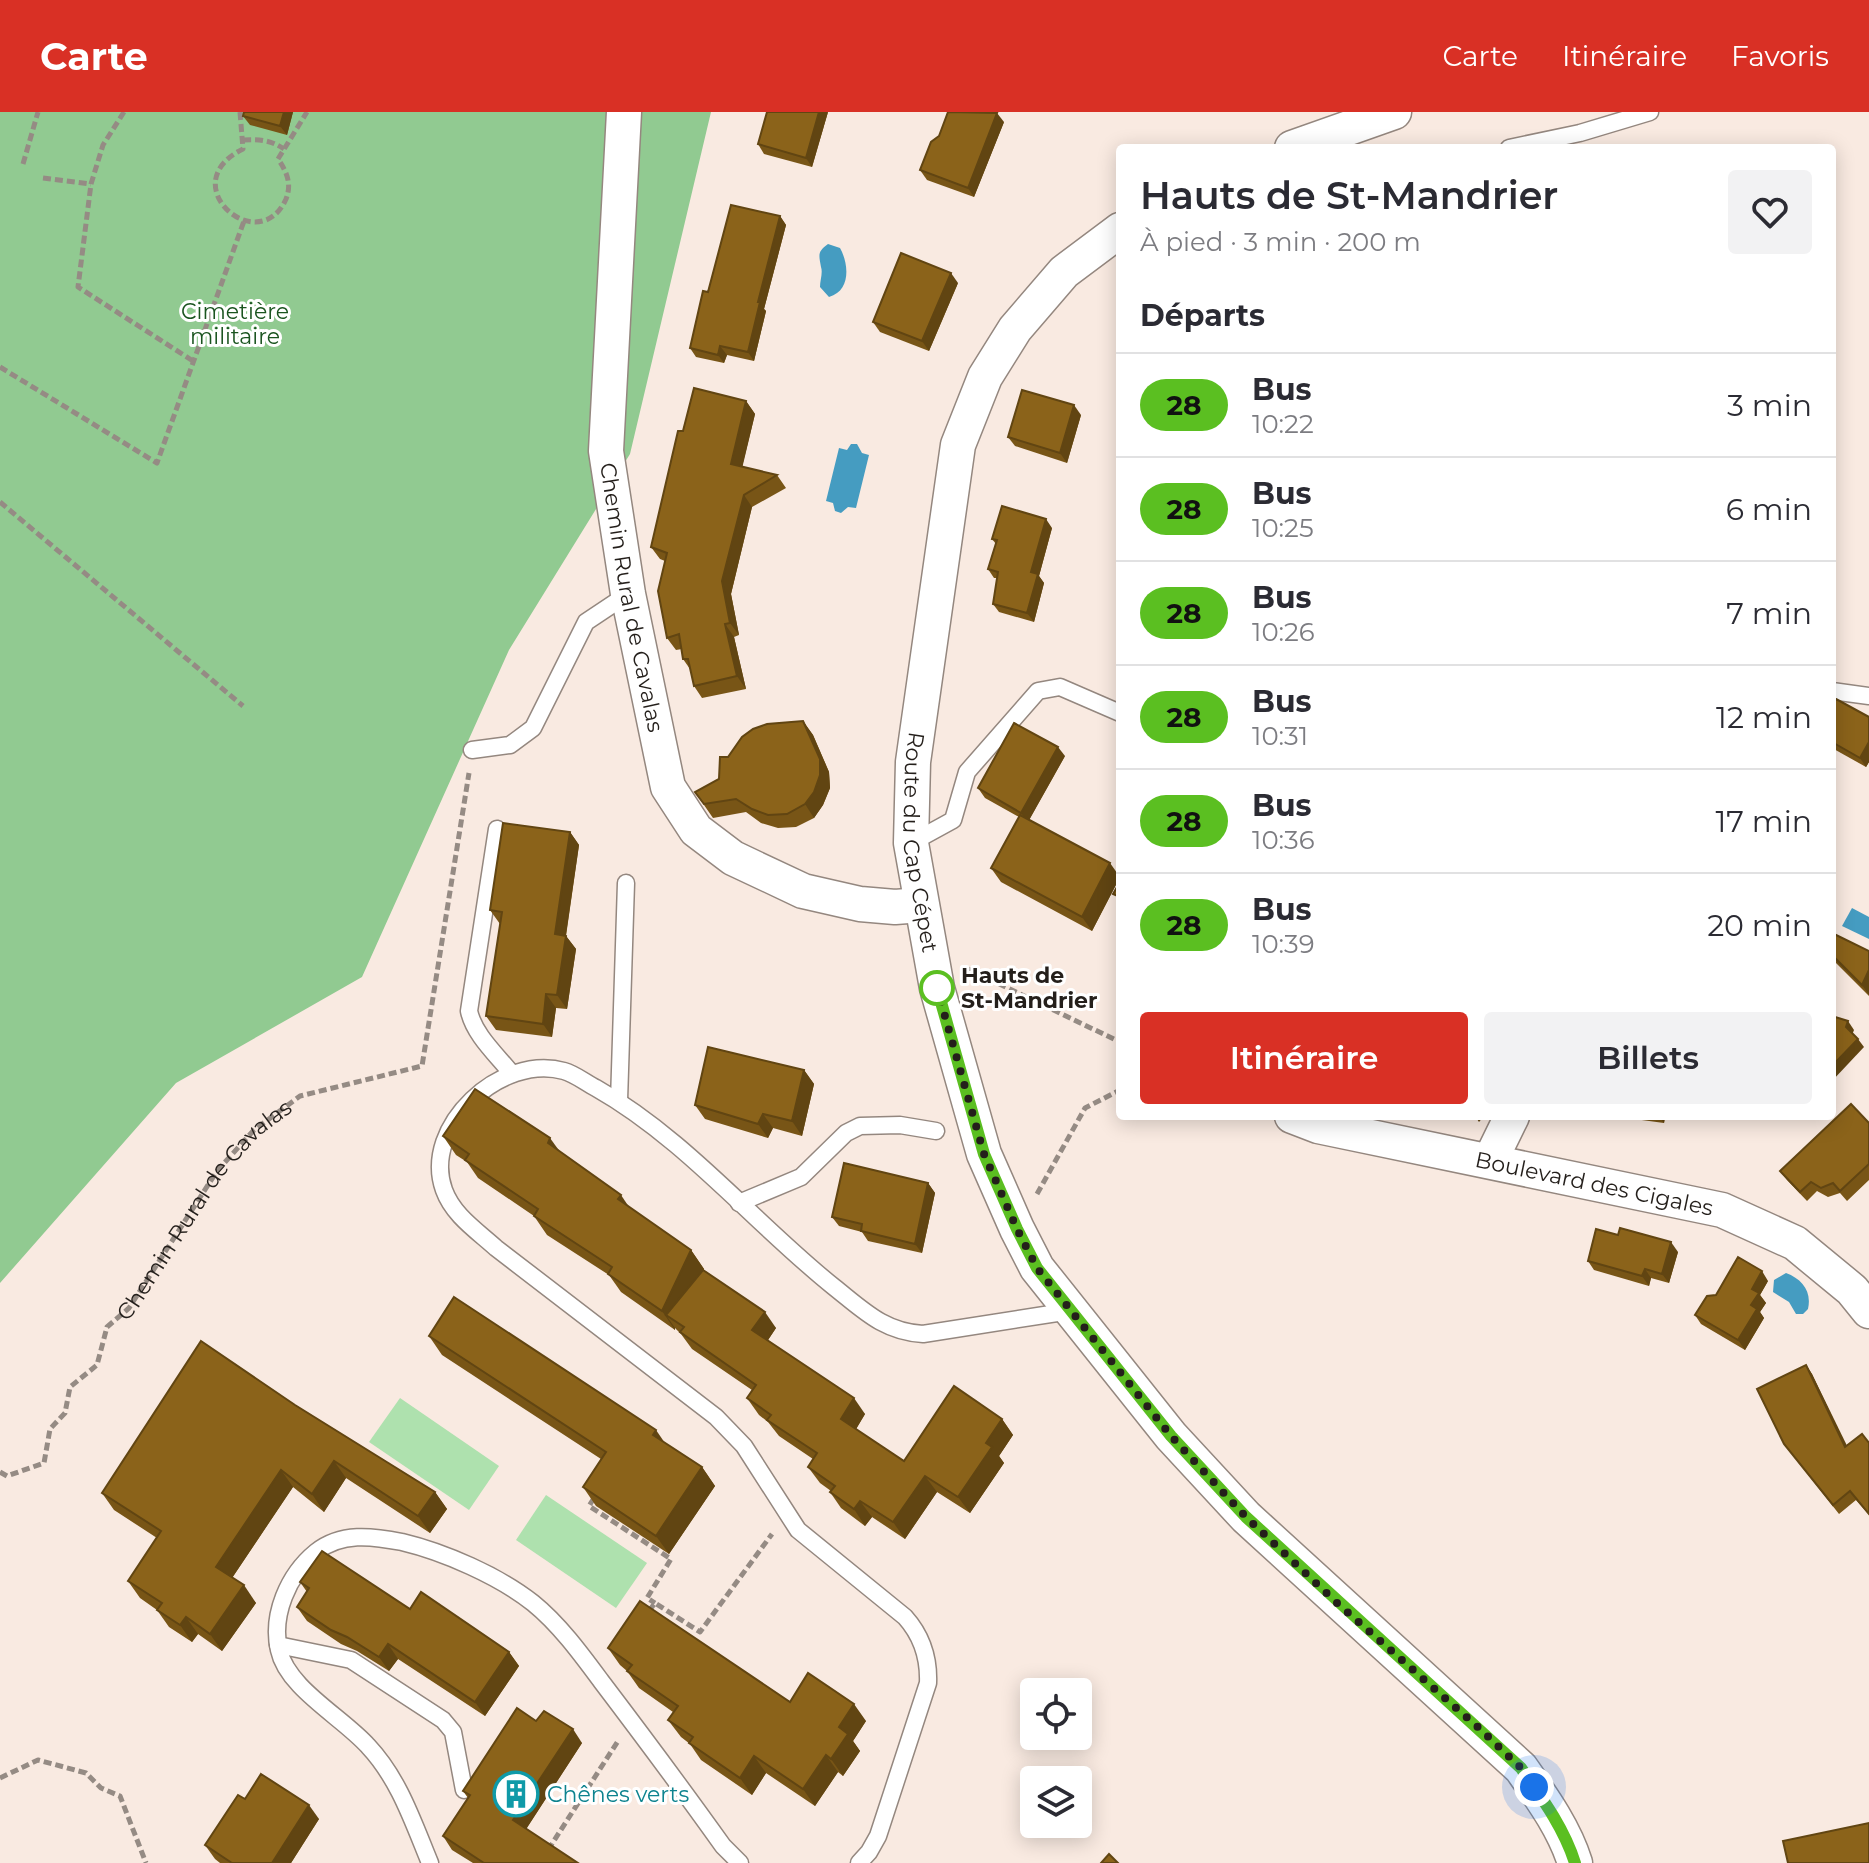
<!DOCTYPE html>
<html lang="fr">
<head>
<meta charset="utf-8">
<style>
	body { margin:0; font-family:Montserrat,sans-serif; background:#f2f2f3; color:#2b2b33; height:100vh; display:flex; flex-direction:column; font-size:30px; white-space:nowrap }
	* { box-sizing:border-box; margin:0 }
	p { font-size:26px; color:#7c7c81 }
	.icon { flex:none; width:44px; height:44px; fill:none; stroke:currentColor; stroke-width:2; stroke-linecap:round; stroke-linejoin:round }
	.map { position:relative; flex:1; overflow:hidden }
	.drawer { position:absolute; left:1116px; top:32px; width:720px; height:976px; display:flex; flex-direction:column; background:#fff; border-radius:8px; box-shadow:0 4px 20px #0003 }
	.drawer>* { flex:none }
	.badge { padding:0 16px; border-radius:26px; font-size:28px; line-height:52px }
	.tools { position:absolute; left:1020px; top:1566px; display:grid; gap:16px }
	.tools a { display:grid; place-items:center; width:72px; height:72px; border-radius:8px; background:#fff; box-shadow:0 4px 20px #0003; font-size:40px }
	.you { position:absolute; width:40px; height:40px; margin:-20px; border:6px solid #fff; border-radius:50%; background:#1a73e8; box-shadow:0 0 0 12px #1a73e833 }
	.map>.badge { position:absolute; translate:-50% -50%; box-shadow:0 0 0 4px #fff }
	h2 { padding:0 24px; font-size:30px; line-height:72px }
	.round { display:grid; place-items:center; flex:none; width:84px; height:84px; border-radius:8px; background:#f2f2f3 }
	.overview { display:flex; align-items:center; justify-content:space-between; height:136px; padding:0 24px }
	h1 { font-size:38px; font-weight:600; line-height:60px }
	.action { display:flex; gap:16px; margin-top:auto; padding:16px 24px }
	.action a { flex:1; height:92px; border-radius:8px; background:#d93025; color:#fff; font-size:32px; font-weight:600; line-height:92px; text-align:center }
	.action a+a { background:#f2f2f3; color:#2b2b33 }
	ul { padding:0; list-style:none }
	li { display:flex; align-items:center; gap:24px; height:104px; padding:0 24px; border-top:2px solid #e1e1e2 }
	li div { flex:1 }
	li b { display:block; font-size:30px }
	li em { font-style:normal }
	li .badge { min-width:88px; font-weight:700; text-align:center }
	header { display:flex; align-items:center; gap:48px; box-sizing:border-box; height:112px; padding:0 40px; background:#d93025; color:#fff }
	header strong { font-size:38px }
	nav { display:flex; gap:44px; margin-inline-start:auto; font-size:28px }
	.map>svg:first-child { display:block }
	.green { fill:#aee1ae }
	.forest { fill:#91ca91 }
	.water { fill:#459cc1 }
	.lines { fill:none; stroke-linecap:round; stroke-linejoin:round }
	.service-casing { stroke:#94877f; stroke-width:19 }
	.minor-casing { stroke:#94877f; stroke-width:37 }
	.path { stroke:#958b84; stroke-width:5; stroke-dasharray:8 4; stroke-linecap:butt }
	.service { stroke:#fff; stroke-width:16 }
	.minor { stroke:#fff; stroke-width:34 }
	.wall { fill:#785516 }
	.shaded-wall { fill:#614512 }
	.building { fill:#8b631a; stroke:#614512; stroke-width:2 }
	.line-casing { stroke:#fff; stroke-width:18 }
	.line { stroke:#5bbf21; stroke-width:12 }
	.walk { stroke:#241f1b; stroke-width:8; stroke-dasharray:0 14.4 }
	.stop-dot { fill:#fff; stroke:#5bbf21; stroke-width:4 }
	.labels { text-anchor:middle; stroke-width:6; stroke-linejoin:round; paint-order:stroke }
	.park-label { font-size:22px; fill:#1a541f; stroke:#fff }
	.street-label { font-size:22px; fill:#241f1b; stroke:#fff }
	.stop-label { font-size:22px; font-weight:bold; fill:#241f1b; stroke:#fff; text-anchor:start }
	.culture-label { font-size:22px; fill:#0d838f; stroke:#fff; text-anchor:start }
</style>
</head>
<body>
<header>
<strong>Carte</strong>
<nav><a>Carte</a><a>Itinéraire</a><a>Favoris</a></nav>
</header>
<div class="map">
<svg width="1869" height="1751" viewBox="0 0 1869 1751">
	<rect width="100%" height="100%" fill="#f9eae1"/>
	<!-- green -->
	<g class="green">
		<polygon points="400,1286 499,1354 469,1398 369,1330"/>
		<polygon points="546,1383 647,1451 616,1496 516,1428"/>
	</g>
	<!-- forest -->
	<polygon class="forest" points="0,0 711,0 630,342 509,538 362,865 176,971 0,1171"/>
	<!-- water -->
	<g class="water">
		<path d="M828 132 840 136C849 152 851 179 829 185L820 175C820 168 823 161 821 155 819 143 817 140 828 132Z"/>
		<polygon points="851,332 857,332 862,341 869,343 856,396 848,395 841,401 835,399 833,391 826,389 839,336 847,338"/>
		<polygon points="1852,796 1869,805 1869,827 1842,814"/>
		<path d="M1786 1161C1802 1167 1812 1179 1808 1197L1803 1202H1796L1789 1190 1773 1180 1774 1168Z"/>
	</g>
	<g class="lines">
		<!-- service casing -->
		<g class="service-casing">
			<g id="service">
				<polyline points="1509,36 1580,21 1650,0"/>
				<polyline points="1832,579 1869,584"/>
				<polyline points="472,638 510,633 533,616 586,510 628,482"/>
				<path d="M497 717 469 899C474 923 498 944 512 962"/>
				<polyline points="911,731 953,708 967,660 1038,579 1060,575 1120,601"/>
				<polyline points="619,989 626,771"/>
				<polyline points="739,1091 801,1065 846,1021 860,1014 900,1013 936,1019"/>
				<polyline points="278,1533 351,1548 443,1608 453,1620 464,1678"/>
				<path d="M430 1751C413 1710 399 1667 368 1634 342 1605 287 1576 279 1538 271 1503 288 1463 316 1440 341 1420 372 1424 402 1430 444 1440 499 1464 533 1491 559 1512 581 1542 601 1569 642 1623 683 1678 723 1734L740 1751"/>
				<path d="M859 1751 869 1740 878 1724 928 1571C929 1546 922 1524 905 1505L798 1418 744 1334 716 1305 496 1136C476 1118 453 1103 444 1078 421 1014 502 941 564 959 575 962 586 971 596 976 686 1027 754 1111 834 1175 863 1198 884 1220 923 1222L1070 1199"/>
			</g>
		</g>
		<!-- minor casing -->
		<g class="minor-casing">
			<g id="minor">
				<path id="s2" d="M624 0 606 339 628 482 668 675 696 718 733 746 803 779 860 792 895 795 921 793"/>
				<polyline points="1292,36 1394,0"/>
				<path id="s3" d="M1120 118 1064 160 1015 217 985 265 958 333 913 650 911 731 937 876 984 1042 1017 1117 1037 1156 1171 1324 1246 1405 1521 1656C1542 1686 1564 1716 1575 1751"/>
				<path id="s4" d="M1292 1004 1318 1014 1722 1098 1795 1131 1852 1178 1869 1199"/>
				<polyline points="1490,1049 1512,1004"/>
			</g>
		</g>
		<!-- path -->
		<g class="path">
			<polyline points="124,0 103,33 91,72 78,175 193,249"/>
			<path d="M240 0 243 37C171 72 259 148 286 87 292 72 287 60 278 47L307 0"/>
			<path d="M243 28C259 27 271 28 284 37"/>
			<polyline points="23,52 38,0"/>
			<polyline points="43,66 91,72"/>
			<polyline points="0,255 157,351 244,109"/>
			<polyline points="0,390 243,594"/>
			<polyline points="966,856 1120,930"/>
			<polyline points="1037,1082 1085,996 1120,978"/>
			<path id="s1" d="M0 1360 7 1364 44 1351 50 1317 65 1301 70 1275 97 1253 107 1215 129 1196 217 1059 254 1018 300 984 422 954 469 661"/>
			<polyline points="594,1386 589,1394 671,1447 647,1486 655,1491"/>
			<polyline points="649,1499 655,1491 700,1520 772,1422"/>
			<polyline points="0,1666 38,1648 86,1661 101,1676 120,1684 146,1751"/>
			<polyline points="548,1738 618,1629"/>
		</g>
		<!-- service -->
		<use href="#service" class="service"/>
		<!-- minor -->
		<use href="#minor" class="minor"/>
	</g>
	<!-- wall -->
	<g class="wall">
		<polygon points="293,0 287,23 250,13 243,4"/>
		<polygon points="828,0 812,55 764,42 758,32"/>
		<polygon points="1004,10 974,85 927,68 920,58"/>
		<polygon points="780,104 786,113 764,197 766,199 754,249 727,243 724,251 696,245 690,236 708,180"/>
		<polygon points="958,171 929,239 880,220 873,210"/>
		<polygon points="746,289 755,302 742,355 777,363 786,376 752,395 731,482 739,523 734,525 746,577 702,586 694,574 690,557 683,547 682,537 676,538 667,526 665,449 660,447 651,435 683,319"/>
		<polygon points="1081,303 1067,351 1015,334 1008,325"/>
		<polygon points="1052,416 1039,464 1044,471 1034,510 999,500 993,492 997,466 994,466 988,457 996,432 992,427"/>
		<polygon points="1832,595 1869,605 1869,650 1866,655 1832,636"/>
		<polygon points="803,609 813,623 829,660 830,676 823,693 814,706 796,715 778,716 761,711 746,700 713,706 695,680 719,667 728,645"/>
		<polygon points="1065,644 1029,708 1120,765 1092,819 1001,770 991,756 1019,705 985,686 978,676"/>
		<polygon points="570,720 579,733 566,824 576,837 567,897 556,896 552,925 496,918 486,904 500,812 490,798"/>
		<polygon points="1832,821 1869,839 1869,884 1832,847"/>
		<polygon points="804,958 814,972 802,1024 773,1016 768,1026 705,1007 695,993"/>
		<polygon points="1612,1004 1664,1004 1665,1005 1664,1011"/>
		<polygon points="1869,1011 1869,1068 1847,1089 1840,1081 1828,1085 1817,1079 1807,1089 1787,1068 1780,1059"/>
		<polygon points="443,1024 561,1040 630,1096 691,1138 704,1157 704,1158 776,1216 768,1228 865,1302 856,1317 904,1349 1002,1307 1013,1323 999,1344 1004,1351 970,1401 937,1380 905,1427 872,1405 865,1414 841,1396 830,1380 831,1379 820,1371 808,1355 813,1347 779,1324 768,1310 759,1303 747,1286 752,1278 692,1237 681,1222 675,1216 675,1218 621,1180 609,1163 547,1123 534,1104 478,1066 467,1050 456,1043"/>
		<polygon points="928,1071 935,1081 922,1141 868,1129 862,1120 839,1114 832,1105"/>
		<polygon points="1678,1140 1669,1171 1651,1166 1649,1174 1594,1158 1588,1149"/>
		<polygon points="1768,1169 1760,1183 1766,1191 1760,1200 1764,1206 1745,1238 1701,1212 1695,1203 1716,1183"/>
		<polygon points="429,1224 665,1331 702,1355 715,1374 669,1442 596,1394 583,1375 601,1347 442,1243"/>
		<polygon points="1806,1253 1812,1262 1846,1334 1869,1331 1869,1403 1856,1388 1839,1402 1784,1332"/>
		<polygon points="295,1293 435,1380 447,1397 430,1421 346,1366 324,1400 293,1375 232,1466 256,1491 222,1539 198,1522 192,1530 169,1515 157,1498 140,1486 128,1469 157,1426 114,1398 102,1381"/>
		<polygon points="300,1470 410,1497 509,1540 519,1554 485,1604 398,1547 389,1559 357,1539 341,1532 307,1509 297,1495 307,1480"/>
		<polygon points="608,1536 790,1590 866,1609 853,1629 860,1639 843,1664 838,1660 815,1694 766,1661 752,1683 701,1648 690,1632 681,1625 668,1608 673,1600 639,1576 627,1559 620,1553"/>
		<polygon points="536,1609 582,1631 526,1717 578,1751 473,1751 452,1738 443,1724 468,1686 463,1679"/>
		<polygon points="245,1687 319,1707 291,1751 220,1751 215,1747 205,1733"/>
	</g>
	<!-- shaded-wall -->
	<g class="shaded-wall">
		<polygon points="284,0 293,0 287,23 280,14"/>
		<polygon points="819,0 828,0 812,55 806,46"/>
		<polygon points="997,1 1004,10 974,85 968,76"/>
		<polygon points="780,104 786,113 764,197 766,199 754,249 748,240 758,190"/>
		<polygon points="951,161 958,171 929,239 922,229"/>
		<polygon points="720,234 727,243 724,251 718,243"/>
		<polygon points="746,289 755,302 740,365 731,352"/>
		<polygon points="1074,293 1081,303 1067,351 1060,341"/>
		<polygon points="744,383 752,395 731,482 739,523 730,511 722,469"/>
		<polygon points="1046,407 1052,416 1039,464 1044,471 1034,510 1027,501 1031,460"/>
		<polygon points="725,512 734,525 746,577 737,564"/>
		<polygon points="803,609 813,623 829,660 830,676 823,693 814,706 805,692"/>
		<polygon points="1869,630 1869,650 1866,655 1860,646"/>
		<polygon points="1058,635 1065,644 1028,710 1021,701"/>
		<polygon points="570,720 579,733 564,836 555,822"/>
		<polygon points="1110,751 1120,765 1092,819 1082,805"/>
		<polygon points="566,824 576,837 567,897 557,883"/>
		<polygon points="1869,858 1869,883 1862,873"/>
		<polygon points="546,882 556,896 552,925 543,912"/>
		<polygon points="1848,909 1854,918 1852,923 1846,915"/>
		<polygon points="1858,927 1864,935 1832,969 1832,954"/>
		<polygon points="804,958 814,972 802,1024 792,1009"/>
		<polygon points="763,1002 773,1016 768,1026 758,1012"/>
		<polygon points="1475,1004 1484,1004 1479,1010"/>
		<polygon points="1659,1004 1664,1004 1665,1005 1664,1011"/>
		<polygon points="550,1026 563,1044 548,1031"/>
		<polygon points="928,1071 935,1081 922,1141 915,1132"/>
		<polygon points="621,1083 633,1101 618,1087"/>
		<polygon points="1671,1130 1678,1140 1669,1171 1662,1162"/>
		<polygon points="691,1138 704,1157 678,1211 666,1203 675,1216 675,1218 662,1199"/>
		<polygon points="1645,1157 1651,1166 1649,1174 1642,1164"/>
		<polygon points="1762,1159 1768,1169 1760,1183 1766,1191 1760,1200 1764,1206 1745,1238 1738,1228 1751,1193 1752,1177"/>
		<polygon points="765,1200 776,1216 764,1234 752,1218"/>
		<polygon points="1806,1253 1812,1262 1852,1344 1845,1335"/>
		<polygon points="854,1286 865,1302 852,1324 841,1307"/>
		<polygon points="1002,1307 1013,1323 999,1344 1004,1351 970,1401 958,1385 986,1331"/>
		<polygon points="656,1318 669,1337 653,1323"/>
		<polygon points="334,1349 346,1366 324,1400 312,1382"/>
		<polygon points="702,1355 715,1374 669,1442 656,1424"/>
		<polygon points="281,1358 293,1375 228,1472 216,1455"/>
		<polygon points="925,1364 937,1380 905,1427 893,1410"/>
		<polygon points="435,1380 447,1397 430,1421 418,1404"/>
		<polygon points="860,1389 872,1405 865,1414 854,1397"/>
		<polygon points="244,1473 256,1491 222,1539 210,1522"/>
		<polygon points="186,1505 198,1522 192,1530 180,1513"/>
		<polygon points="388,1532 398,1547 389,1559 379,1545"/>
		<polygon points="509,1540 519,1554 485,1604 475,1590"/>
		<polygon points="854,1592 866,1609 853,1629 860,1639 843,1664 831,1647 839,1615"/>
		<polygon points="573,1617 582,1631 523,1722 513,1708"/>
		<polygon points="826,1643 838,1660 815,1694 803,1677"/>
		<polygon points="754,1644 766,1661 752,1683 740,1666"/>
		<polygon points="309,1693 319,1707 291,1751 272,1751"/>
	</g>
	<!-- building -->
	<g class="building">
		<polygon points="244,0 284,0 280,14 243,4"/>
		<polygon points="767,0 819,0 806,46 758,32"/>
		<polygon points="948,0 997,1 968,76 920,58 931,30 939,24"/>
		<polygon points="731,93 780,104 758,190 760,190 748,240 720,234 718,243 690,236 703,179 708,180"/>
		<polygon points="901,141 951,161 922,229 873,210"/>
		<polygon points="694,276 746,289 731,352 777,363 744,383 722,469 730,511 725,512 737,564 694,574 688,547 683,547 679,522 667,526 658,479 667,441 651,435 678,319 683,319"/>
		<polygon points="1022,278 1074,293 1060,341 1008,325"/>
		<polygon points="1002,394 1046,407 1031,460 1038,462 1027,501 993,492 998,460 988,457 997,428 992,427"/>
		<polygon points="1836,587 1869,605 1869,630 1860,646 1832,630 1832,595"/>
		<polygon points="803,609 820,647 820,663 814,680 805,692 787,702 768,703 752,697 736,687 704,692 695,680 719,667 720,645 728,645 742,625 753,617 767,612"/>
		<polygon points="1014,611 1058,635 1021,701 978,676"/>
		<polygon points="1020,703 1110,751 1082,805 991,756"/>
		<polygon points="503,711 570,720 555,822 566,824 557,883 546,882 543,912 486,904 502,800 490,798"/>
		<polygon points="1120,770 1120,785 1113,782"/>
		<polygon points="1832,821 1869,839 1869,858 1862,873 1832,843"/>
		<polygon points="1832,904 1848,909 1846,915 1858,927 1832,954"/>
		<polygon points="708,935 804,958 792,1009 763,1002 758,1012 695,993"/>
		<polygon points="475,977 550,1026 548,1031 621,1083 618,1087 691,1138 662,1199 608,1162 612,1155 534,1104 538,1097 465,1048 469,1042 443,1024"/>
		<polygon points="1851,992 1869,1011 1869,1052 1840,1079 1833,1071 1821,1076 1811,1070 1800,1080 1780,1059"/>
		<polygon points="844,1051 928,1071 915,1132 861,1119 862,1112 832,1105"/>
		<polygon points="1620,1116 1671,1130 1662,1162 1645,1157 1642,1164 1588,1149 1596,1117 1618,1123"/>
		<polygon points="1738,1145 1762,1159 1752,1177 1759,1181 1751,1193 1757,1197 1738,1228 1695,1203 1707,1184 1716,1183"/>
		<polygon points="703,1158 765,1200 752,1218 854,1286 841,1307 904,1349 954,1274 1002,1307 986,1331 992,1335 958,1385 925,1364 893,1410 860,1389 854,1397 830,1380 835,1374 808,1355 817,1341 767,1308 771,1303 747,1286 756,1273 680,1220 684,1215 666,1203"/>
		<polygon points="454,1185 656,1318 653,1323 702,1355 656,1424 583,1375 606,1340 429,1224"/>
		<polygon points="201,1229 295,1293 435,1380 418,1404 334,1349 312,1382 281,1358 216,1455 244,1473 210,1522 186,1505 180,1513 157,1498 162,1491 128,1469 161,1419 102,1381"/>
		<polygon points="1806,1253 1845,1335 1862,1322 1869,1331 1869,1402 1850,1379 1833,1393 1784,1332 1757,1277"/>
		<polygon points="322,1439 410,1497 421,1480 509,1540 475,1590 388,1532 379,1545 347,1525 331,1518 297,1495 309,1476 300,1470"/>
		<polygon points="640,1489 790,1590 808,1561 854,1592 839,1615 848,1622 831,1647 826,1643 803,1677 754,1644 740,1666 689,1631 693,1625 668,1608 678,1594 627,1559 632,1553 608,1536"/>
		<polygon points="517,1596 536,1609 544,1599 573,1617 513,1708 578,1751 484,1751 443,1724 470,1683 463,1679"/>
		<polygon points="261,1662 309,1693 272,1751 232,1751 205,1733 238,1683 245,1687"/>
		<polygon points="1869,1711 1869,1751 1788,1751 1783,1729"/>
		<polygon points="1109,1742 1118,1751 1101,1751"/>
	</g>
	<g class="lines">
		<!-- line casing -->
		<g class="line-casing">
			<path id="line" d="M937 876 984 1042 1017 1117 1037 1156 1171 1324 1246 1405 1521 1656C1542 1686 1564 1716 1575 1751"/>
		</g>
		<!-- line -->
		<use href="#line" class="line"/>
		<!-- walk -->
		<polyline class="walk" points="937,876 984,1042 1017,1117 1037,1156 1171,1324 1246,1405 1337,1491 1479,1616 1521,1656 1534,1675"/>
	</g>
	<!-- icons -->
	<defs>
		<g id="building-ring" transform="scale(2.3)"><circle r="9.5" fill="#fff" stroke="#0f9aa8" stroke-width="1.5"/><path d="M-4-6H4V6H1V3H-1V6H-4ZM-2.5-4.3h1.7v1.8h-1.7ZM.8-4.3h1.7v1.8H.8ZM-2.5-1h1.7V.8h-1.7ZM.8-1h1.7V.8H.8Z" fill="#0f9aa8"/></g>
	</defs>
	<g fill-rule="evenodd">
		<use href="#building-ring" x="516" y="1682"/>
	</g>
	<!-- markers -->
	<circle class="stop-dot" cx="937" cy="876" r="16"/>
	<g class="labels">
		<!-- park labels -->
		<g class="park-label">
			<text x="235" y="207">Cimetière<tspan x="235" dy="25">militaire</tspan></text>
		</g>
		<!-- street labels -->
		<g class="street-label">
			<text dy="8" stroke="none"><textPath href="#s2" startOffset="488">Chemin Rural de Cavalas</textPath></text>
			<text dy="8" stroke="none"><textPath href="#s3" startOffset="676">Route du Cap Cépet</textPath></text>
			<text dy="8" stroke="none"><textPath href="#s4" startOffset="310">Boulevard des Cigales</textPath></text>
			<text dy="8" stroke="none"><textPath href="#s1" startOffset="358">Chemin Rural de Cavalas</textPath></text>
		</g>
		<!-- stop labels -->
		<g class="stop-label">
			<text x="961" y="871">Hauts de<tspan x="961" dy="25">St-Mandrier</tspan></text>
		</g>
		<!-- culture labels -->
		<g class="culture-label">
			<text x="547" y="1690">Chênes verts</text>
		</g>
	</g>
</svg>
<div class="tools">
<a><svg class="icon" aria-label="locate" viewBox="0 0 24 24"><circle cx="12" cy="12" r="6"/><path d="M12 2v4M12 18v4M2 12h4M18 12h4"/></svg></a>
<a><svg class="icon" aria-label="layers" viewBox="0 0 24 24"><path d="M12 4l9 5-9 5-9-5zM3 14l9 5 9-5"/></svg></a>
</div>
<div class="you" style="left:1534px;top:1675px"></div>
<section class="drawer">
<div class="overview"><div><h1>Hauts de St-Mandrier</h1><p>À pied · 3 min · 200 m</p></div><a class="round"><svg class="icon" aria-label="heart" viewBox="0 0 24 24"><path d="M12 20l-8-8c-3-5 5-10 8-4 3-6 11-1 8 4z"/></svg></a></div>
<h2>Départs</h2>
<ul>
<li><span class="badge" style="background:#5bbf21;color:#111">28</span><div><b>Bus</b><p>10:22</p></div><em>3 min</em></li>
<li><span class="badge" style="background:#5bbf21;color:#111">28</span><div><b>Bus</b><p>10:25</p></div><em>6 min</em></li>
<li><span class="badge" style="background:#5bbf21;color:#111">28</span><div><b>Bus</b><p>10:26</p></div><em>7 min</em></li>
<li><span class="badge" style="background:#5bbf21;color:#111">28</span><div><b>Bus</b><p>10:31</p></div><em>12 min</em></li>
<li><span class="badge" style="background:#5bbf21;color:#111">28</span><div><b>Bus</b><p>10:36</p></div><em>17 min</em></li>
<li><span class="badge" style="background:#5bbf21;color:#111">28</span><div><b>Bus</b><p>10:39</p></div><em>20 min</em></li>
</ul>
<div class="action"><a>Itinéraire</a><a>Billets</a></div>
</section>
</div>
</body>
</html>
